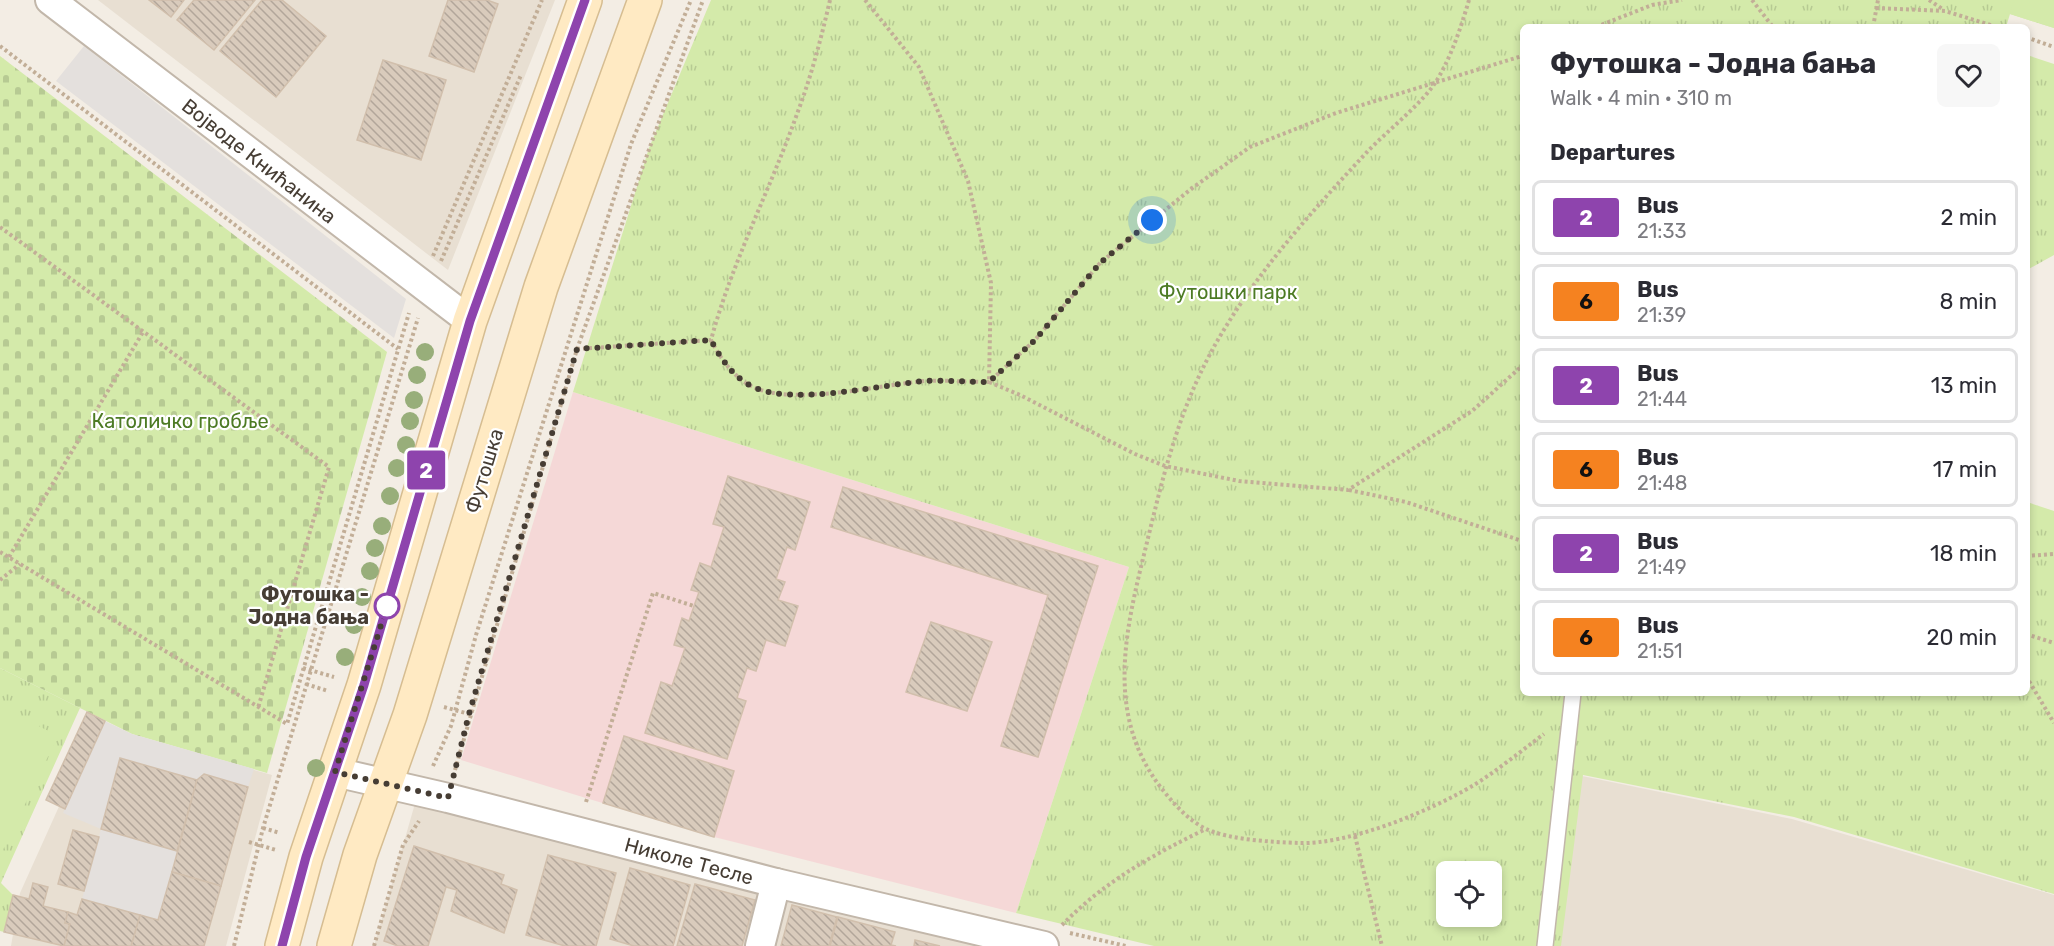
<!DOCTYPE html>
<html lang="en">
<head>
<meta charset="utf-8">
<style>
	body { margin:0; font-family:Rubik,sans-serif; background:#f7f7f7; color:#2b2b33; height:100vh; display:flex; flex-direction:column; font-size:22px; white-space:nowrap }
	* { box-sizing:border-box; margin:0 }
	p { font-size:20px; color:#7c7c81 }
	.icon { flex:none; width:33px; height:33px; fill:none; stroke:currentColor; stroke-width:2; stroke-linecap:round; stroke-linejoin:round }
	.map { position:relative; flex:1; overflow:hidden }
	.panel { position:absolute; left:1520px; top:24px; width:510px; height:672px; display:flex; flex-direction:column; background:#fff; border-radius:9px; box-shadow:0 3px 9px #0003 }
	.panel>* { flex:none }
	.badge { padding:0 12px; border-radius:4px; font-size:21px; line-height:39px }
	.fabs { position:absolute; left:1436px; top:861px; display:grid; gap:12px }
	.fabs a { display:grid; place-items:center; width:66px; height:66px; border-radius:9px; background:#fff; box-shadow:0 3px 9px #0003; font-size:30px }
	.you { position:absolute; width:30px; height:30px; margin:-15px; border:4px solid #fff; border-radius:50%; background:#1a73e8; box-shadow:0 0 0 9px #1a73e833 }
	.map>.badge { position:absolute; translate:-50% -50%; box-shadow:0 0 0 3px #fff }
	h2 { padding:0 30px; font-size:22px; line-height:54px }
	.round { display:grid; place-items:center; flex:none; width:63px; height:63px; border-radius:9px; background:#f7f7f7 }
	.overview { display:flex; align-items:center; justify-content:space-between; height:102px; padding:0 30px }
	h1 { font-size:28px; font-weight:700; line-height:45px }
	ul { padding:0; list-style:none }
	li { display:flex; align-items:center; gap:18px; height:75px; margin:0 12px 9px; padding:0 18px; border:3px solid #e1e1e2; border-radius:9px }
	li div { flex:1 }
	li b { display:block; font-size:22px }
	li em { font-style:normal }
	li .badge { min-width:66px; font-weight:700; text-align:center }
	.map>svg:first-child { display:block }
	.residential { fill:#e8dfd2 }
	.medical { fill:#f5d8d7 }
	.grass { fill:url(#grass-tufts); fill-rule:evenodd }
	.cemetery { fill:url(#cemetery-stones) }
	.pitch { fill:#d4eaaa }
	.parking { fill:#e4e0dd }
	.building { fill:url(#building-back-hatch); stroke:#d1bfac; stroke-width:1.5 }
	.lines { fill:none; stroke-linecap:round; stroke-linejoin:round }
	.lane-casing { stroke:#c2b7aa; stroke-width:18 }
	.street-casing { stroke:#c2b7aa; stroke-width:32 }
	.secondary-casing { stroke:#d6bd91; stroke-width:36 }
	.path { stroke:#c2ae97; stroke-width:4; stroke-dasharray:3 3; stroke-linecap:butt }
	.lane { stroke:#fff; stroke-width:15 }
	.street { stroke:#fff; stroke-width:28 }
	.secondary { stroke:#ffeac3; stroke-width:33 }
	.tree { fill:#98ae7a }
	.line-casing { stroke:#fff; stroke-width:14 }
	.line { stroke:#8e44ad; stroke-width:9 }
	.walk { stroke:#463d34; stroke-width:6; stroke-dasharray:0 10.8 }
	.stop-dot { fill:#fff; stroke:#8e44ad; stroke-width:3 }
	.labels { text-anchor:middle; stroke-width:4.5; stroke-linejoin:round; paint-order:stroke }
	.street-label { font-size:20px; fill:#463d34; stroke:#fff }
	.park-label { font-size:20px; fill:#4d7b24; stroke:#fff }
	.stop-label { font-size:20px; font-weight:bold; fill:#463d34; stroke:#fff; text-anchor:end }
</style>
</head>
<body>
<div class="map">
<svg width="2054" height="946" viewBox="0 0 2054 946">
	<defs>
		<pattern id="grass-tufts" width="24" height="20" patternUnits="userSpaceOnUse" patternTransform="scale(1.5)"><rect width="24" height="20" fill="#d4eaaa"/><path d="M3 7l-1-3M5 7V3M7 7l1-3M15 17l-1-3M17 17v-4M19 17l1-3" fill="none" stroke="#b7ca93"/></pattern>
		<pattern id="cemetery-stones" width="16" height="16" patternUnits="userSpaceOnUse" patternTransform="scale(1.5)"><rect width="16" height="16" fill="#d4eaaa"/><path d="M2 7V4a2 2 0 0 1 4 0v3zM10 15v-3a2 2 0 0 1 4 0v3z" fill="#b7ca93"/></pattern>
		<pattern id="building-back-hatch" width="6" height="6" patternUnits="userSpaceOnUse" patternTransform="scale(1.5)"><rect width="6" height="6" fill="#d9cbbc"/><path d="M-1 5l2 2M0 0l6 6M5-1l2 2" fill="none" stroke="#b2a69a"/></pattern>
	</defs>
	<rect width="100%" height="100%" fill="#f3ede4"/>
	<!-- residential -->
	<g class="residential">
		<polygon points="98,0 555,0 448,270"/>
		<polygon points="98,720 130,735 272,775 226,946 11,946 20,893"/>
		<polygon points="1582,776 1792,819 2054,895 2054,946 1560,946"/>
		<polygon points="416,800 999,946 374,946"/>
	</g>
	<!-- medical -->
	<polygon class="medical" points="573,392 1129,567 1016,913 714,837 461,760"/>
	<!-- grass -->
	<g class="grass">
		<path d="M711 0H2054V28L2010 14 2006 27H1522V693H2026L2027 502 2054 511V894L1794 817 1583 775 1561 946H1154L1016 913 1129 567 573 392 649 148ZM1446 872H1491V916H1446Z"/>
		<polygon points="2027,55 2054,64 2054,255 2027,270"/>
		<polygon points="0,668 80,708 1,883 13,895 4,932 0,931"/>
	</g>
	<!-- cemetery -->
	<polygon class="cemetery" points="0,56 387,352 267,773 132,734 0,668"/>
	<!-- pitch -->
	<g class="pitch">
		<polygon points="2014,0 2054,0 2054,28 2010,14"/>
		<polygon points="0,706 58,736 0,856"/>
	</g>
	<!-- parking -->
	<g class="parking">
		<polygon points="84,46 406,299 394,338 56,81"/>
		<polygon points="105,721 132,734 254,769 248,787 204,774 197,780 120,759 101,829 177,851 158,920 82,899 101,829 63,813"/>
	</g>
	<!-- building -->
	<g class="building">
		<polygon points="149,0 184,0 171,17"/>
		<polygon points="194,0 255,0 214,50 177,20"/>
		<polygon points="262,0 282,0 326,36 276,97 220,51"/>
		<polygon points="448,0 487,0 498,4 474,72 429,56"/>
		<polygon points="383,60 446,80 421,160 357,140"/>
		<polygon points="728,476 810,502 795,550 787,547 776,579 785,582 778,600 798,606 785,646 766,640 756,671 747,668 737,698 746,701 727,759 645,733 661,682 672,686 685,648 674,645 682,618 689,621 694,606 699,592 691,590 700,563 711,567 724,527 713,524"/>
		<polygon points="843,487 1098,566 1038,757 1001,746 1048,595 831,527"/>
		<polygon points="931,622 992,642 967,711 906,692"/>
		<polygon points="87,712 105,721 65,809 46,800"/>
		<polygon points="624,736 734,771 714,837 603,803"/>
		<polygon points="120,758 197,780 177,851 101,829"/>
		<polygon points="204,774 248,787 221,886 172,872 197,780"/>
		<polygon points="73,830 99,837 84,891 58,884"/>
		<polygon points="414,846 504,875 501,884 517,890 504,933 451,911 457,890 446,887 428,946 398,946 384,941"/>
		<polygon points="548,855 616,873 596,946 565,946 526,935"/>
		<polygon points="630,868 690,885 673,946 634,946 610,939"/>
		<polygon points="172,872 221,886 204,946 131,946 140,915 158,920"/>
		<polygon points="33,883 48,887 43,906 68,912 65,923 70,924 64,946 4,932 13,895 29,899"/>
		<polygon points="695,884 755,900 742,946 677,946"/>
		<polygon points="82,899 140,915 131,946 64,946 70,924 65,923 68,912 77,915"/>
		<polygon points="792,905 837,917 829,946 781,946"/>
		<polygon points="838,917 895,932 891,945 896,946 830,946"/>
		<polygon points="915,940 940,946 914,946"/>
	</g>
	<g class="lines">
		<!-- lane casing -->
		<g class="lane-casing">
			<polyline id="lane" points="1545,946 1573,693"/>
		</g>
		<!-- street casing -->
		<g class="street-casing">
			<g id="street">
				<polyline points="50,0 470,321"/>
				<polyline points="335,772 448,798 776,883 1044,946"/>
				<polyline points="760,946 776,883"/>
			</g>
		</g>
		<!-- secondary casing -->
		<g class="secondary-casing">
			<g id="secondary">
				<polyline points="282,946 306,857 364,685 470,321 585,0"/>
				<polyline points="334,946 360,855 410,715 541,287 645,0"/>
			</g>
		</g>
		<!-- path -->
		<g class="path">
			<polyline points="865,0 919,67 968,181 991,283 989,382 1020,395 1135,454 1165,466 1239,481 1348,490 1472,411 1522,366"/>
			<path d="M1469 0C1461 27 1452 55 1437 80 1423 103 1387 131 1367 152 1316 207 1264 264 1225 328 1184 394 1167 460 1149 534 1128 621 1101 711 1162 789 1174 804 1188 820 1206 829 1230 840 1272 842 1298 843 1349 845 1430 811 1474 785 1498 770 1521 751 1544 734"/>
			<polyline points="1752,0 1773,27"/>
			<polyline points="1929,0 1944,10"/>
			<polyline points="1876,8 1945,11 1997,27"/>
			<polyline points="1596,27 1652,5 1682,0"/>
			<polyline points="1873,27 1878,0"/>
			<polyline points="2026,37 2054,47"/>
			<polyline points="0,46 398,349"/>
			<polyline points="0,227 329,467 258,708"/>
			<polyline points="433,256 542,0"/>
			<polyline points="441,261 521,75"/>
			<path d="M711 340C720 358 734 378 753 387 794 406 879 385 925 381 946 380 968 382 989 382L1035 340 1100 263 1191 189 1250 147 1336 113 1522 56"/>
			<path d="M577 349 711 340C732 262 770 190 797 114 811 77 821 39 830 0"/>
			<polyline points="1349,490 1406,502 1522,541"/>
			<polyline points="0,552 287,724 409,313"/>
			<polyline points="2026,556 2054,554"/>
			<polyline points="9,557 143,332"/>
			<polyline points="0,580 20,564"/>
			<polyline points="2026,634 2054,643"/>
			<polyline points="303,668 334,677"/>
			<polyline points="2026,676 2054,723"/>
			<polyline points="306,684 328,691"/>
			<polyline points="444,707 469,714"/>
			<polyline points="433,766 451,726 476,635 631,144 691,0"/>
			<polyline points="455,770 577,349 703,0"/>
			<polyline points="586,802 653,593 694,606"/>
			<polyline points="263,828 280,833"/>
			<polyline points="1355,836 1382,946"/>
			<polyline points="249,842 276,850"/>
			<path d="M1062 925C1104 882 1152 855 1206 829"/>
			<polyline points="1070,933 1126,946"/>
			<polyline points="234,946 263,828 418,318"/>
			<polyline points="374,946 403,845 419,821"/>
		</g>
		<!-- lane -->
		<use href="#lane" class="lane"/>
		<!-- street -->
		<use href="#street" class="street"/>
		<!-- secondary -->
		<use href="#secondary" class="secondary"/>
	</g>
	<!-- trees -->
	<g class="tree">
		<circle cx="425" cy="352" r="9"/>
		<circle cx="417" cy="375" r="9"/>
		<circle cx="414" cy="400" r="9"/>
		<circle cx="410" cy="421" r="9"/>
		<circle cx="406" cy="445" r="9"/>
		<circle cx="397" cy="468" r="9"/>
		<circle cx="390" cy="496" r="9"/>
		<circle cx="382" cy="526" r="9"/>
		<circle cx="375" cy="548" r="9"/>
		<circle cx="370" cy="571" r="9"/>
		<circle cx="362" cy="597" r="9"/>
		<circle cx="354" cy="625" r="9"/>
		<circle cx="345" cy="657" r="9"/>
		<circle cx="316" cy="768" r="9"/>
	</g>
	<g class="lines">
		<!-- line casing -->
		<g class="line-casing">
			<polyline id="line" points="282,946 306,857 364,685 470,321 585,0"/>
		</g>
		<!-- line -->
		<use href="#line" class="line"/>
		<!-- walk -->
		<path class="walk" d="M387 606 335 772 448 798 469 714 577 349 711 340C720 358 734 378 753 387 794 406 879 385 925 381 946 380 968 382 989 382L1035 340 1100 263 1152 220"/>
	</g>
	<!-- markers -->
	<circle class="stop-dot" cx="387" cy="606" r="12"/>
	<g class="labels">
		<!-- street labels -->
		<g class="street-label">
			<text transform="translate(259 161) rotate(38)" y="7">Војводе Книћанина</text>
			<text transform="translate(484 471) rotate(-73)" y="7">Футошка</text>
			<text transform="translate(689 861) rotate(15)" y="7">Николе Тесле</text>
		</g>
		<!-- park labels -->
		<g class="park-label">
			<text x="1228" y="299">Футошки парк</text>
			<text x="180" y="428">Католичко гробље</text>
		</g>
		<!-- stop labels -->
		<g class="stop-label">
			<text x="369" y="601">Футошка -<tspan x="369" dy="23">Јодна бања</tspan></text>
		</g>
	</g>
</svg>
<div class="fabs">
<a><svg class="icon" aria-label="locate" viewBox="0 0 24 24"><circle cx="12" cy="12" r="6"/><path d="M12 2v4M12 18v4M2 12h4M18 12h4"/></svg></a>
</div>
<div class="you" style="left:1152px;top:220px"></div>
<b class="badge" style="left:426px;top:470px;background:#8e44ad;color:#fff">2</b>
<section class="panel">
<div class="overview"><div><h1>Футошка - Јодна бања</h1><p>Walk · 4 min · 310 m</p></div><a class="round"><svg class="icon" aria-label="heart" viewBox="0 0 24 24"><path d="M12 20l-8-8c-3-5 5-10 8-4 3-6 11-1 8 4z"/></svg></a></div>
<h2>Departures</h2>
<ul>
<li><span class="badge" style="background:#8e44ad;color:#fff">2</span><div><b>Bus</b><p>21:33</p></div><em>2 min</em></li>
<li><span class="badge" style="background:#f58220;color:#111">6</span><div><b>Bus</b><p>21:39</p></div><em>8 min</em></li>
<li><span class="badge" style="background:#8e44ad;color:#fff">2</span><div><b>Bus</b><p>21:44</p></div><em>13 min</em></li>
<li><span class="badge" style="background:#f58220;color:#111">6</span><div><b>Bus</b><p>21:48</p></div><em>17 min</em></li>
<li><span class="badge" style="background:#8e44ad;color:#fff">2</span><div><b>Bus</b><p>21:49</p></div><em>18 min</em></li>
<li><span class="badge" style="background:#f58220;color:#111">6</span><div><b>Bus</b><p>21:51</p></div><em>20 min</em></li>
</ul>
</section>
</div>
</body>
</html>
